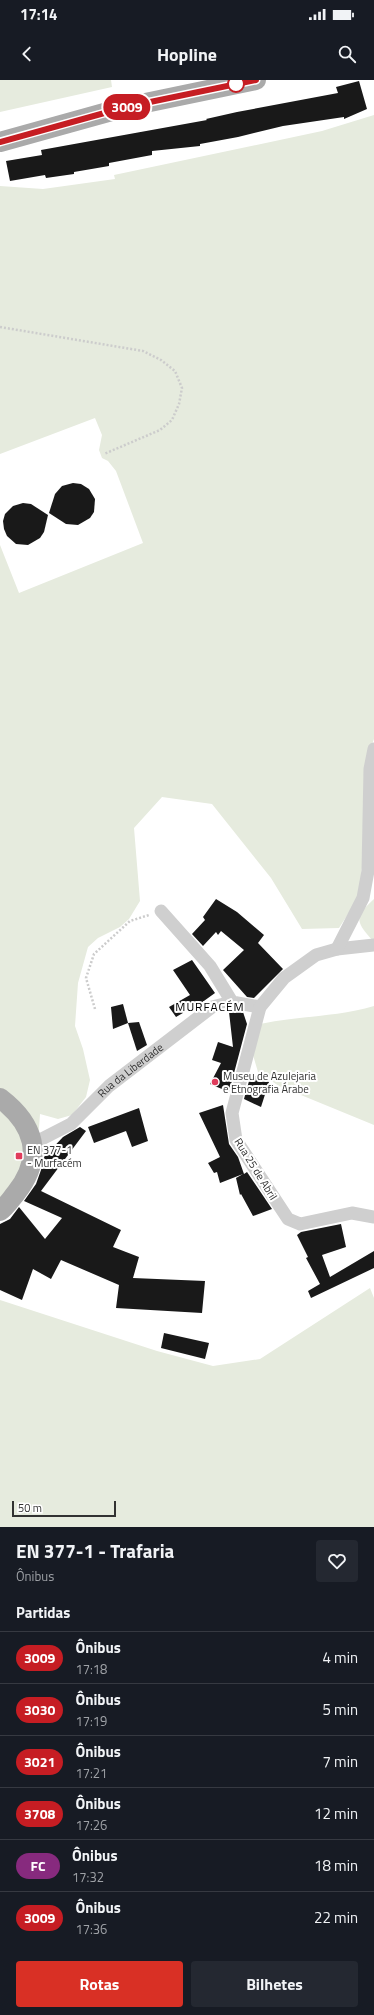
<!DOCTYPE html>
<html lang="pt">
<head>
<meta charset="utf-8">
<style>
	body { margin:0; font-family:"Titillium Web",sans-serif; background:#242831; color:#f1f3f6; height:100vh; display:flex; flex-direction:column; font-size:15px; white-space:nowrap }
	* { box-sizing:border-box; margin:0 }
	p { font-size:13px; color:#9ea1a6 }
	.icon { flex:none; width:22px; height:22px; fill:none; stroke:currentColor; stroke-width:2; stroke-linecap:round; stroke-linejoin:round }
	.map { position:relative; height:1447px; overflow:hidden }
	.drawer { display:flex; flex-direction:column; background:#171b24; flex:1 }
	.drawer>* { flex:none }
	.badge { padding:0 8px; border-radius:13px; font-size:14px; line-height:26px }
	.scale { position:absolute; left:12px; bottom:10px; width:104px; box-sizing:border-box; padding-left:4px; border:2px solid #323232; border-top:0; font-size:11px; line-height:14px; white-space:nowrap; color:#323232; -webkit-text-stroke:3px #fff; paint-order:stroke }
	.map>.badge { position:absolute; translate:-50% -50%; box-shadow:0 0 0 2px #fff }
	h2 { padding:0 16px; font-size:15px; line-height:36px }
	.round { display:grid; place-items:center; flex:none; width:42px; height:42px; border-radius:4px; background:#242831 }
	.head { display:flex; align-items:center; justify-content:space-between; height:68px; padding:0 16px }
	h1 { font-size:19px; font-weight:700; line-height:30px }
	.cta { display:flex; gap:8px; margin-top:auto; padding:8px 16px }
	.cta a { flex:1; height:46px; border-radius:4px; background:#d93025; color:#fff; font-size:16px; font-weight:700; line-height:46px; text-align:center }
	.cta a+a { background:#242831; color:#f1f3f6 }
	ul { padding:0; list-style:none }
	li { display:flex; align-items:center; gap:12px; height:52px; padding:0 16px; border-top:1px solid #363941 }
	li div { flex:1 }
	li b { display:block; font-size:15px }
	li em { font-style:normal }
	li .badge { min-width:44px; font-weight:700; text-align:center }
	.status { display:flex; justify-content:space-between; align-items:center; height:28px; padding:0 20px; background:#171b24; direction:ltr }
	.status svg { height:11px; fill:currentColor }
	header { display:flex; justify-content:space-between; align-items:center; height:52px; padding:0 16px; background:#171b24; font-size:18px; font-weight:700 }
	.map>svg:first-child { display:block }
	.green { fill:#e6ebde }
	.building { fill:#191919 }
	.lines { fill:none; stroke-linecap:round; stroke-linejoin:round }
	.path { stroke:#ccc; stroke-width:2.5; stroke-dasharray:2 2; stroke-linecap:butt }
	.street { stroke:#cfcfcf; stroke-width:13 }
	.primary { stroke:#aaa; stroke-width:20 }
	.line-casing { stroke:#fff; stroke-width:9 }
	.line { stroke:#c61d23; stroke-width:6 }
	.stop-dot { fill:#fff; stroke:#c61d23; stroke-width:2 }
	.poi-dot { fill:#e03c5c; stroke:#fff; stroke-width:1.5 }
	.labels { text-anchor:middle; stroke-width:4; stroke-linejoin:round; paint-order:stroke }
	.street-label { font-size:11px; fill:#323232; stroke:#fff }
	.poi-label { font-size:11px; fill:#323232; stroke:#fff; text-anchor:start }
	.neighbourhood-label { font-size:12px; letter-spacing:1px; fill:#000; stroke:#fff }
</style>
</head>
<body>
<div class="status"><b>17:14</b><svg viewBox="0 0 49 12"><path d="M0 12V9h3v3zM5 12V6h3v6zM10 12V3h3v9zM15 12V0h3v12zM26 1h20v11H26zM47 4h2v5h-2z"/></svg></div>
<header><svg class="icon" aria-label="back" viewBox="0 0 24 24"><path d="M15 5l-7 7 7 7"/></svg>Hopline<svg class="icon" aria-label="search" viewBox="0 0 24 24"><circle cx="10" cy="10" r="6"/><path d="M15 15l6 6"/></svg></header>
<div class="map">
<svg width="374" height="1447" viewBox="0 0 374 1447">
	<rect width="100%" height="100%" fill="#fff"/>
	<!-- green -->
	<g class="green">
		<polygon points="0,0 111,0 112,7 0,32"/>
		<polygon points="374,35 374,659 370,670 366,748 359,817 339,848 302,849 271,798 212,724 162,717 134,748 140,821 129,839 120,847 98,858 88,867 78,903 75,946 83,969 90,1000 86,1017 72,1035 58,1039 40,1034 36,1088 0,1138 0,465 19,513 143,463 116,391 108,381 102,378 99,370 102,355 95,338 0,374 0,106 43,109 115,99 114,95 322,51"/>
		<path d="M374 819V862C356 842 353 838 374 819Z"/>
		<path d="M374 926V1045L279 1006 258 992 253 975 260 944C298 936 337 937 374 926Z"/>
		<polygon points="370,1208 374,1218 374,1447 0,1447 0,1220 157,1271 213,1286 260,1279"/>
	</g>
	<!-- building -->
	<g class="building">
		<polygon points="359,1 367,29 344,39 344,37 283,46 238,57 200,64 200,66 152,71 152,75 109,83 109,86 74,92 74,94 46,98 45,95 10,101 6,81 42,75 41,70 207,40 206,39 237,32 338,13 336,7"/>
		<polygon points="73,403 81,404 89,409 95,419 94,432 90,438 78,445 66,444 49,433 55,414 62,406"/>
		<polygon points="23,423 31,424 48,435 44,452 40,458 28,465 16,464 7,456 4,449 3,441 5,434 13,426"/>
		<polygon points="216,819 237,832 264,855 258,863 283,889 254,918 247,917 223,890 244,870 221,851 218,855 216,852 203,866 192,854 205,840 203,837"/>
		<polygon points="192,880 215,913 190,931 188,930 176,937 169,927 190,915 173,890"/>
		<polygon points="123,924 128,943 113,949 111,927"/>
		<polygon points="232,930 243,932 247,944 229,1012 210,1004 221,983 212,980 218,962 233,967 229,932"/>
		<polygon points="139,942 147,965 137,971 128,943"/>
		<polygon points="251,994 269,1002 261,1027 244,1019"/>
		<polygon points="223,1025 229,1064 238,1077 244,1094 247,1092 272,1129 253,1136 241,1114 240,1115 236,1098 243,1094 220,1103 217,1092 214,1093 208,1083 220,1077 199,1033"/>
		<polygon points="139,1028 148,1061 132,1067 126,1051 94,1063 88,1047"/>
		<polygon points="80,1047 86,1051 41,1111 121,1150 113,1167 139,1177 133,1198 205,1201 202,1233 116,1228 119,1205 61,1180 51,1199 33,1189 22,1220 0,1210 0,1144 10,1139 19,1127 45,1159 62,1138 24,1121 36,1104 41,1090 44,1077 63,1057"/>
		<polygon points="341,1144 346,1167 322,1175 330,1197 374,1171 374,1188 311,1218 308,1211 320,1204 306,1178 308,1177 297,1155 301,1152"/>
		<polygon points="164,1253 209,1263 205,1279 161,1268"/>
	</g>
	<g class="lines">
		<!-- path -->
		<g class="path">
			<polyline points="0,247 143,271 161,280 175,291 182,308 179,324 172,340 160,350 104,374"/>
			<polyline points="95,929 86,898 94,874 130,841 149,835"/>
		</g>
		<!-- street -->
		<g class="street">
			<polyline points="161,831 210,886 232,922 260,927"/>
			<polyline points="374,865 337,869 316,875 284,898 260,927 232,1033 236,1060 288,1139 300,1144 352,1133 374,1137"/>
			<polyline points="337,869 363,818 368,791 370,689 374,669"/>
			<path id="s1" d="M32 1064 71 1044 109 1006 212 927 232 922"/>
		</g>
		<!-- primary -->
		<g class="primary">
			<polyline points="0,62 126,27 256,0"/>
			<path d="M0 1018C34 1044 45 1076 16 1113 11 1119 6 1127 0 1131"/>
		</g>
	</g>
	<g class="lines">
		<!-- line casing -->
		<g class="line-casing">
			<polyline id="line" points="0,62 126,27 256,0"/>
		</g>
		<!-- line -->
		<use href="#line" class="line"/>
	</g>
	<!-- markers -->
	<circle class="stop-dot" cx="236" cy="4" r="8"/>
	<g class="poi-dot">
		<circle cx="215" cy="1002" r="4"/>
		<rect x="15" y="1072" width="8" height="8" rx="2"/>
	</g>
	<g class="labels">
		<!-- street labels -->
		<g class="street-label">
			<text dy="4" stroke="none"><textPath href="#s1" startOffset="124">Rua da Liberdade</textPath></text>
			<text transform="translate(256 1089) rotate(58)" y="4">Rua 25 de Abril</text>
		</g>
		<!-- poi labels -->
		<g class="poi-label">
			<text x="223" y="1000">Museu de Azulejaria<tspan x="223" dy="13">e Etnografia Árabe</tspan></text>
			<text x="27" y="1074">EN 377-1<tspan x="27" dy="13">- Murfacém</tspan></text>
		</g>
		<!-- neighbourhood labels -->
		<g class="neighbourhood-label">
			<text x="210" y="931">MURFACÉM</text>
		</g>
	</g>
</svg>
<div class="scale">50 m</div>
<b class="badge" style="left:127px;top:27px;background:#c61d23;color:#fff">3009</b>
</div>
<section class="drawer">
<div class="head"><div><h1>EN 377-1 - Trafaria</h1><p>Ônibus</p></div><a class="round"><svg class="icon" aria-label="heart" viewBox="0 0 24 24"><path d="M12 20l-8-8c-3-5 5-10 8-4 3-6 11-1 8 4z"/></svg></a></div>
<h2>Partidas</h2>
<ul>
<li><span class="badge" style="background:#c61d23;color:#fff">3009</span><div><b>Ônibus</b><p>17:18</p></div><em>4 min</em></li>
<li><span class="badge" style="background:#c61d23;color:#fff">3030</span><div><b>Ônibus</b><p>17:19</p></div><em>5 min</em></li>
<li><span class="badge" style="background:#c61d23;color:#fff">3021</span><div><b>Ônibus</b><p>17:21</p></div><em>7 min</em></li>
<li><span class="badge" style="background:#c61d23;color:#fff">3708</span><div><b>Ônibus</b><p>17:26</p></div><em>12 min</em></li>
<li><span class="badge" style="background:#872a7e;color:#fff">FC</span><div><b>Ônibus</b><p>17:32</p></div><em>18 min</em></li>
<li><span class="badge" style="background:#c61d23;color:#fff">3009</span><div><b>Ônibus</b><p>17:36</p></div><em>22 min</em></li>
</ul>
<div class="cta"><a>Rotas</a><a>Bilhetes</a></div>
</section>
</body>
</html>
